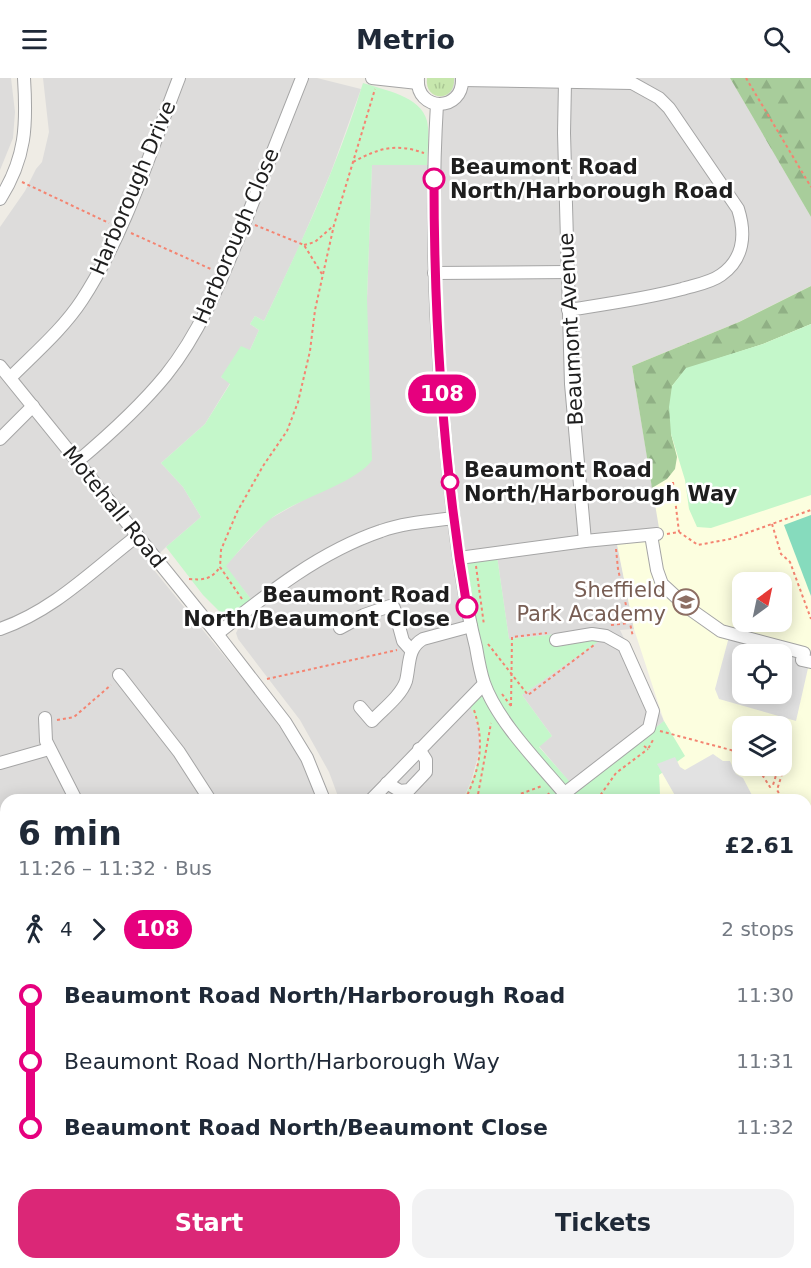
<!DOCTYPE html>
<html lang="en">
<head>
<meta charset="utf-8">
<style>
	body { margin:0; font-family:"DejaVu Sans",sans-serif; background:#f2f2f3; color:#1f2937; height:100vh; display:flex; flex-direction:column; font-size:22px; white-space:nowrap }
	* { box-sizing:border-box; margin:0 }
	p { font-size:20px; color:#747a83 }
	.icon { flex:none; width:33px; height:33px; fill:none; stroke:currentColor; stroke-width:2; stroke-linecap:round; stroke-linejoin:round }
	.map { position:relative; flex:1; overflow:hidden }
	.details { position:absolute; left:0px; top:716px; width:812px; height:476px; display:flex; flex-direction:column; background:#fff; border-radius:18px 18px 0 0; box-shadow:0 3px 15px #0003 }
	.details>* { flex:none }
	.badge { padding:0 12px; border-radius:20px; font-size:21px; line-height:39px }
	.needle { width:39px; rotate:33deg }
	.tools { position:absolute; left:732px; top:494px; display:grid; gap:12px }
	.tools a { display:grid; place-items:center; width:60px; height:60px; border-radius:12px; background:#fff; box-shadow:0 3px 15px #0003; font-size:30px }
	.map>.badge { position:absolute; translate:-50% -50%; box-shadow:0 0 0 3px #fff }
	.legs { display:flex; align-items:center; gap:9px; height:66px; padding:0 18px; font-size:20px }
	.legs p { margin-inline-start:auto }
	.summary { display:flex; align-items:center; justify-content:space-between; height:102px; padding:0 18px }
	h1 { font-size:33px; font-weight:700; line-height:45px }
	.cta { display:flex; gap:12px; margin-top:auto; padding:12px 18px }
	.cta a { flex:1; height:69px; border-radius:18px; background:#db2777; color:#fff; font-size:24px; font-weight:700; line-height:69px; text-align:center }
	.cta a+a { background:#f2f2f3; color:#1f2937 }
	ul { padding:0 18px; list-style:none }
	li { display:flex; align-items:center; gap:21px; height:66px; font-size:22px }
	li i { display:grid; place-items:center; width:9px; height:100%; margin:0 8px; background:currentColor }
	li i::after { content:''; width:15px; height:15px; margin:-8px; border:4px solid; border-radius:50%; background:#fff }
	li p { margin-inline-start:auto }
	li:first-child i { background:linear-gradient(#0000 50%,currentColor 0) }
	li:last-child i { background:linear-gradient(currentColor 50%,#0000 0) }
	header { display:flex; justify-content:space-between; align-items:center; height:78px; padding:0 18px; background:#fff; font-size:27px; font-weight:700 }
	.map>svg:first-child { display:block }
	.residential { fill:#dddcdb }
	.commercial { fill:#efd7d5 }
	.education { fill:#fcfedf; fill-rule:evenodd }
	.grass { fill:url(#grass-tufts) }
	.forest { fill:url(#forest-firs) }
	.park { fill:#c4f7ca }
	.pitch { fill:#86dbbd }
	.parking { fill:#e2e2e2; fill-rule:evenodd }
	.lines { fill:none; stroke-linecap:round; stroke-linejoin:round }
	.minor-casing { stroke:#a5a5a5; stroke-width:14 }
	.highway-casing { stroke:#d32c5e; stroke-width:19 }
	.path { stroke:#f48471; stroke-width:2; stroke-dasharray:3 3; stroke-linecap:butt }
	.minor { stroke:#fff; stroke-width:12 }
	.highway { stroke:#e3909c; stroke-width:16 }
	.line-1-casing { stroke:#fff; stroke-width:14 }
	.line-1 { stroke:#e6007e; stroke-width:9 }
	.stop-1-dot { fill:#fff; stroke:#e6007e; stroke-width:3 }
	.labels { text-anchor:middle; stroke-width:5; stroke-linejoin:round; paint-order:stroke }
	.stop-label { font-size:21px; font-weight:bold; fill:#1e1e1e; stroke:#fff; text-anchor:start }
	.street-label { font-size:21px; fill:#1e1e1e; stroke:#fff }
	.education-label { font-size:21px; fill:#785e54; stroke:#fff; text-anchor:end }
</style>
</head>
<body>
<header><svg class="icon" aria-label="menu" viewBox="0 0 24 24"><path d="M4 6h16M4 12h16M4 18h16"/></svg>Metrio<svg class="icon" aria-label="search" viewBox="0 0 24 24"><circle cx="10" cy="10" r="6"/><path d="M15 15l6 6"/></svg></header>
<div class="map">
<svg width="811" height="1190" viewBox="0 0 811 1190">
	<defs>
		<pattern id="grass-tufts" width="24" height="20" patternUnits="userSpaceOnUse" patternTransform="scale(1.5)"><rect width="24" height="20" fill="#c7e7ad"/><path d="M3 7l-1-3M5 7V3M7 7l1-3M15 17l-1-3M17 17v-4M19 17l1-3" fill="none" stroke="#aac694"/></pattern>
		<pattern id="forest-firs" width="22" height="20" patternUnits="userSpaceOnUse" patternTransform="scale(1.5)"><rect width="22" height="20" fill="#a8cd9b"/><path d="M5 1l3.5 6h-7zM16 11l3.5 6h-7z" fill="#90b085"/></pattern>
	</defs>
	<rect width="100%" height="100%" fill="#efece5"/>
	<!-- residential -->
	<g class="residential">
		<polygon points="0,0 11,0 15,34 13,60 0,92"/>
		<polygon points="43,0 317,0 361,11 331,94 299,169 264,243 255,238 250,246 259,252 250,272 221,299 230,305 205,346 161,385 183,409 201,439 166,469 149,486 265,628 302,681 317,721 6,722 6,1077 0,1076 0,149 25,113 36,91 42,84 49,54"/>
		<polygon points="451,0 730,0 811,139 811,208 739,244 661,463 617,466 634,551 620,552 664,643 577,713 539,668 552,658 522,617 601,561 557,556 509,561 497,478 484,608 470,626 479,652 480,671 471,704 463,721 339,721 329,694 300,642 238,561 236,555 238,551 260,533 225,488 268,442 307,420 367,221 372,86 430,87"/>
		<polygon points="806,804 811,814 811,892 806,895"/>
		<polygon points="811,964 811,1053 806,1049 806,967"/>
		<polygon points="94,1185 429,1185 424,1190 98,1190"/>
	</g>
	<!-- commercial -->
	<polygon class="commercial" points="545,1185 725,1185 721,1190 536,1190"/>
	<!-- education -->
	<path class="education" d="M811 208V811H809L806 804V722H662L660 718 659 697 684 678 664 643 634 551 617 466 661 462 632 288 739 244ZM742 504H782V543H742ZM742 576H782V615H742ZM742 648H782V687H742Z"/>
	<!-- grass -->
	<g class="grass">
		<path d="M427 0H454C456 25 424 24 427 0Z"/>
		<polygon points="806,1049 811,1053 811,1122 806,1111"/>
	</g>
	<!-- forest -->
	<g class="forest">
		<polygon points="730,0 811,0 811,139"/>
		<polygon points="811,208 811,246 763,266 686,291 672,308 671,356 677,379 675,391 667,401 652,410 632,288 739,244"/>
	</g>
	<!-- park -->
	<g class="park">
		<path d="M363 5C384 12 421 18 427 43 430 56 427 73 427 87H372L367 221 372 382C356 406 294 421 268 443 253 456 239 473 226 488L256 528 224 538 203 517 166 469 201 439 183 409 161 385 205 346 230 306 221 299 241 268 250 272 259 252 250 246 255 238 264 243C301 165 338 87 363 5Z"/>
		<polygon points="811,246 811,417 711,450 697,449 689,431 685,402 671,356 669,329 672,308 686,290 763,266"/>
		<path d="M497 478 509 561 557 556 602 561 522 617 552 658 539 669 577 712 664 643 685 678 659 697 660 718 662 721 463 722C473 702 484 675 479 652 477 643 472 634 469 625L484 608 464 481Z"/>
	</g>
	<!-- pitch -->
	<polygon class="pitch" points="811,437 811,518 784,447"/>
	<!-- parking -->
	<g class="parking">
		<path d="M730 555 811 577 796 643 719 621 715 611ZM742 576H782V615H742Z"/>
		<polygon points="713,676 723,683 730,683 736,696 743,700 754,721 677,721 657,686 675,679 680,689 685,692"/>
	</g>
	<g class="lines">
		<!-- minor casing -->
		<g class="minor-casing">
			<g id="minor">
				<polyline points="372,0 418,5"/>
				<path d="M418 0C415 34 464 35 462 0"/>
				<path d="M462 2 632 5 659 20 669 30 738 131C746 156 744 181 721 197 710 205 695 207 682 211 644 221 606 226 568 232"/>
				<polyline points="565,4 564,55 571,306 585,463"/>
				<path d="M437 26C429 159 437 294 452 426 458 474 464 522 476 569 478 581 480 593 484 605 498 645 543 689 570 722"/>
				<path d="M0 121C26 80 27 47 24 0"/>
				<polyline points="434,195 568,194"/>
				<polyline points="0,288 217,556 285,644 307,680 324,722"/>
				<path d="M11 299C35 275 63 251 82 222 124 158 151 72 179 0"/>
				<polyline points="0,361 33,328"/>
				<path d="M78 383C110 356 140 329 166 297 202 252 223 197 245 144 264 96 283 48 302 0"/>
				<polyline points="651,457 657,492 662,506 687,529 721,553 804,575 802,582 811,584"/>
				<polyline points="459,480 585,463 657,456"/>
				<polyline points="340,550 364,537 390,528 394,530 403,563 411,572"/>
				<path d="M0 551C53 533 93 492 137 458"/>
				<path d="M217 556C267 516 319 474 381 453 403 445 430 443 454 440"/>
				<polyline points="556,562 592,556 606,558 624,568 653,633 649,650 565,715"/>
				<polyline points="119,597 179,674 210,722"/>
				<path d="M360 629 372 643C382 632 401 618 406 603 410 587 407 570 423 561L471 548"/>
				<polyline points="45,640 46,663 76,722"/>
				<polyline points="0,685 49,671"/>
				<polyline points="387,705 400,713 409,712 426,694 426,682 419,671"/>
				<polyline points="371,722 484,606"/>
				<polyline points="0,796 6,795"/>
				<polyline points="0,946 6,946"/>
				<polyline points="806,996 811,1000"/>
				<polyline points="806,1140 811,1150"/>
				<polyline points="0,1167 6,1165"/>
				<polyline points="0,1175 3,1190"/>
				<polyline points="46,1185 59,1190"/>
				<polyline points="346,1185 347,1190"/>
				<path d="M501 1185C513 1189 525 1189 537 1185"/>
				<polyline points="78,1190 79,1185"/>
				<polyline points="224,1190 225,1185"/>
				<polyline points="615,1190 618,1185"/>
				<polyline points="708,1190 713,1185"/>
				<polyline points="736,1190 740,1185"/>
			</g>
		</g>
		<!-- highway casing -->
		<g class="highway-casing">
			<g id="highway">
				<polyline points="806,917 811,913"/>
				<polyline points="806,946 811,942"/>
				<polyline points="451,1190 456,1185"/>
				<polyline points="484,1190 490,1185"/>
			</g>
		</g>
		<!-- path -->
		<g class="path">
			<polyline points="746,0 811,109"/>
			<path d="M353 84C379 70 396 65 424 75"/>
			<polyline points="22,104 109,145"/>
			<polyline points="255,147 304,167 322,196"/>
			<polyline points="131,155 213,192"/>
			<polyline points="304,167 315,164 333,148"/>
			<polyline points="673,404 679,454"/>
			<polyline points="772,446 781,476 790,484 811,541"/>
			<polyline points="667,456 679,454 698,467 730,461 811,432"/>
			<polyline points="616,471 618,491 633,559"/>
			<polyline points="476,488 484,547"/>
			<path d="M189 501C203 502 211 502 220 489"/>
			<polyline points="242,521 220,489 221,472 237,434 263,388 287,353 298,324 310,273 315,232 334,147 375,11"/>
			<polyline points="611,547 629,545"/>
			<polyline points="488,566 528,617 594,567"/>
			<polyline points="267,601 397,572"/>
			<polyline points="502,616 511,628"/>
			<polyline points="511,628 512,559 547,555"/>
			<polyline points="57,642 74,639 111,607"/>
			<polyline points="660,653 742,675"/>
			<polyline points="644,668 648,671 653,662"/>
			<polyline points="738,673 739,682 742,683"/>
			<polyline points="756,687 770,709 773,707 777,694 782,696 777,712 783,722"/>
			<polyline points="548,715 553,722"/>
			<path d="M465 722C480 691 485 665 474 632"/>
			<polyline points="477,722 491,645"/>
			<polyline points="504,722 542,708"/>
			<polyline points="597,722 616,695 648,671"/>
			<polyline points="806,738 811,742"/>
			<polyline points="0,1083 6,1088 0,1095"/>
		</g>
		<!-- minor -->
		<use href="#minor" class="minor"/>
		<!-- highway -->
		<use href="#highway" class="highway"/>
	</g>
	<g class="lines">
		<!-- line-1 casing -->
		<g class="line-1-casing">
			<path id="line-1" d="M434 101C434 244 443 388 467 529"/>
		</g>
		<!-- line-1 -->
		<use href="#line-1" class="line-1"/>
	</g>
	<!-- icons -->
	<defs>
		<g id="school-ring" transform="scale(1.35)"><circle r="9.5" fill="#fff" stroke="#8d6e63" stroke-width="1.5"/><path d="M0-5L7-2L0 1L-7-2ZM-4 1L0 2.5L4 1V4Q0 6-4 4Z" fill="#8d6e63"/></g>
	</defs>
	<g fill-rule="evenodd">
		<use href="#school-ring" x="686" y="524"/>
	</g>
	<!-- markers -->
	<g class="stop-1-dot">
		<circle cx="434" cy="101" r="10"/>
		<circle cx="450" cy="404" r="8"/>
		<circle cx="467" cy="529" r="10"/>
	</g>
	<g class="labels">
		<!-- stop labels -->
		<g class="stop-label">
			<text x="450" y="96">Beaumont Road<tspan x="450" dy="24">North/Harborough Road</tspan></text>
			<text x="464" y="399">Beaumont Road<tspan x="464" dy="24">North/Harborough Way</tspan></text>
			<text x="450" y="524" text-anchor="end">Beaumont Road<tspan x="450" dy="24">North/Beaumont Close</tspan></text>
		</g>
		<!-- street labels -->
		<g class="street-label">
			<text transform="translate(133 110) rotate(-67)" y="7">Harborough Drive</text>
			<text transform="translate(236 158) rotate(-67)" y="7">Harborough Close</text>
			<text transform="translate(571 251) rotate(-93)" y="7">Beaumont Avenue</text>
			<text transform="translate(114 429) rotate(51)" y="7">Motehall Road</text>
		</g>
		<!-- education labels -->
		<g class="education-label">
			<text x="666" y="519">Sheffield<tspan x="666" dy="24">Park Academy</tspan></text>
		</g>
	</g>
</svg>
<div class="tools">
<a><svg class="needle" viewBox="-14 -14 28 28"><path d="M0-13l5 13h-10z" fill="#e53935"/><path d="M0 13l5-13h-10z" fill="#747a83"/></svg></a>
<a><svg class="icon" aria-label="locate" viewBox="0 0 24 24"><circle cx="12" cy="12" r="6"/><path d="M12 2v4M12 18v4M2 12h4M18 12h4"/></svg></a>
<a><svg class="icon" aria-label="layers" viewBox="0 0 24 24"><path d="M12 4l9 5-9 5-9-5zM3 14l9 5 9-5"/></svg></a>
</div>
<b class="badge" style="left:442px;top:316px;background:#e6007e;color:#fff">108</b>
<section class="details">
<div class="summary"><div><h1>6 min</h1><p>11:26 – 11:32 · Bus</p></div><b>£2.61</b></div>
<div class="legs"><svg class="icon" aria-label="walk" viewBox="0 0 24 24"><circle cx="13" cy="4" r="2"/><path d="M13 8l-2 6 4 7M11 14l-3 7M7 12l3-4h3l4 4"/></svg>4<svg class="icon" aria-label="forward" viewBox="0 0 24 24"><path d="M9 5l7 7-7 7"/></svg><b class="badge" style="background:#e6007e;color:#fff">108</b><p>2 stops</p></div>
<ul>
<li><i style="color:#e6007e"></i><b>Beaumont Road North/Harborough Road</b><p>11:30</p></li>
<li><i style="color:#e6007e"></i><span>Beaumont Road North/Harborough Way</span><p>11:31</p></li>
<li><i style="color:#e6007e"></i><b>Beaumont Road North/Beaumont Close</b><p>11:32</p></li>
</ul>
<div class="cta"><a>Start</a><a>Tickets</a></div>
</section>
</div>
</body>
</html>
